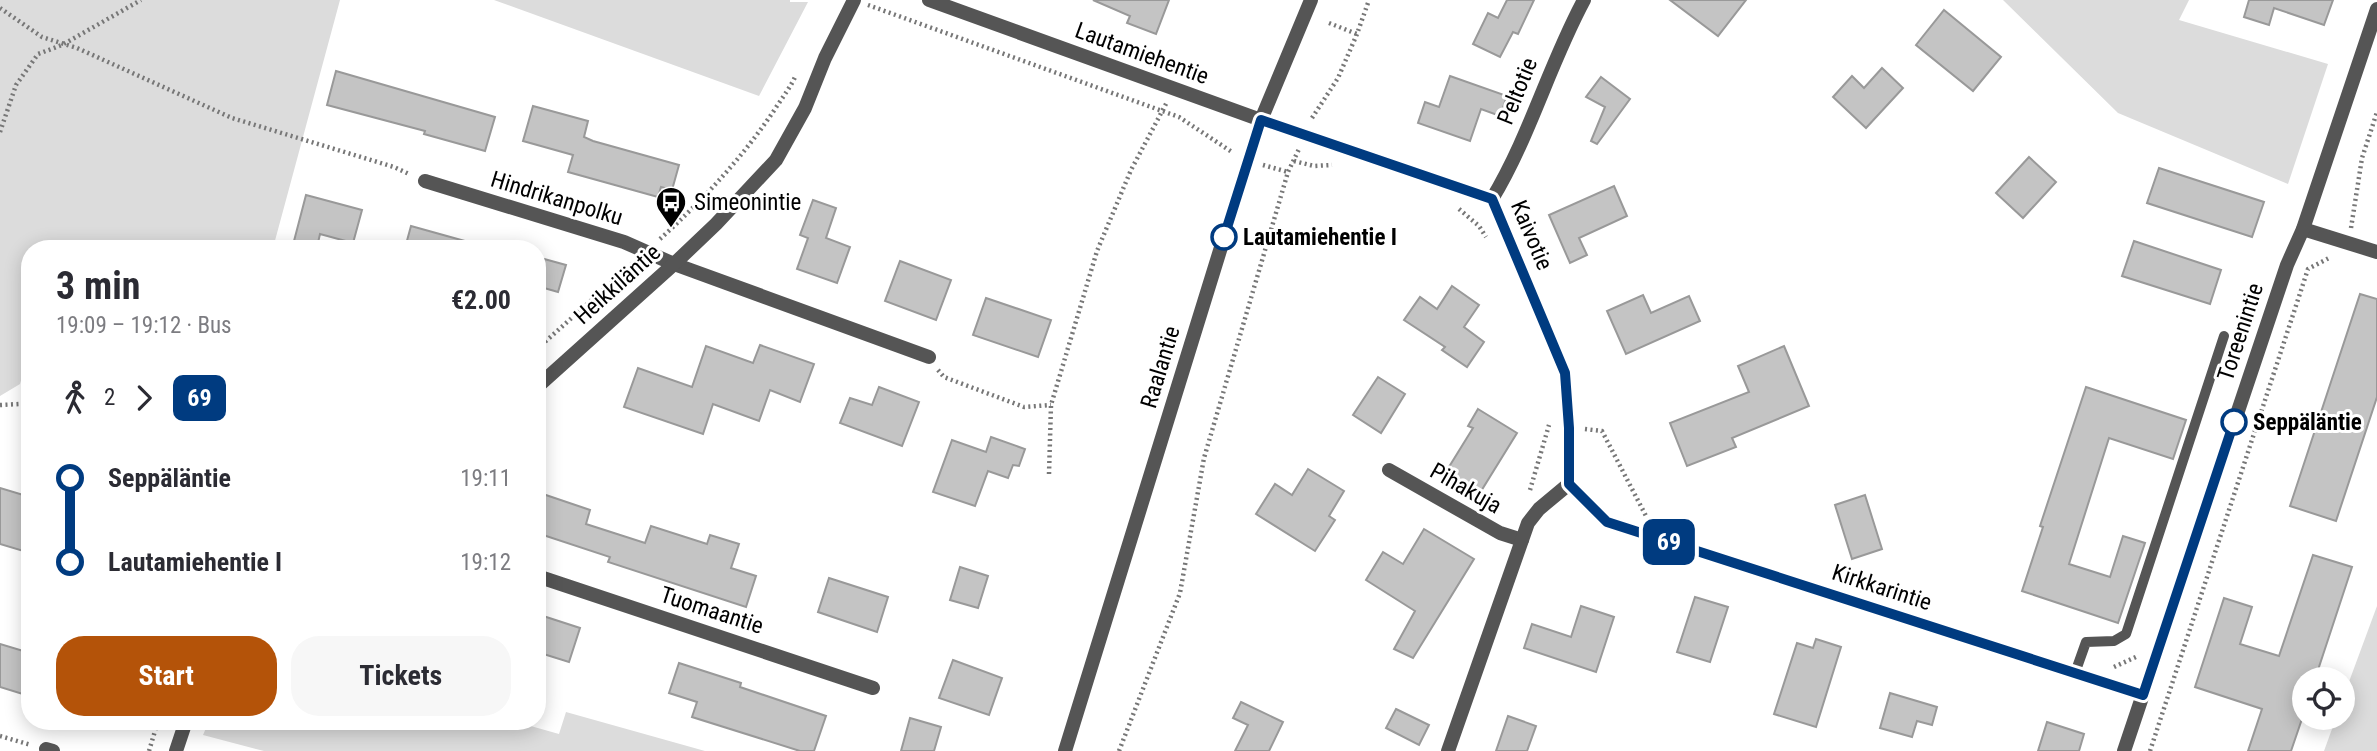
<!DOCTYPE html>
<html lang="en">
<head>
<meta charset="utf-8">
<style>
	body { margin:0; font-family:"Roboto Condensed",sans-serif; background:#f7f7f7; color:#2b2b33; height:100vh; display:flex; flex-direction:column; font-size:26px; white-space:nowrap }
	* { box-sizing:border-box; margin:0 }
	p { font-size:23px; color:#7c7c81 }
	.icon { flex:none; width:38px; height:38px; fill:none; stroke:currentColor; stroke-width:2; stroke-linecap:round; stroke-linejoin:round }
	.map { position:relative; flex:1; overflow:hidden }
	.drawer { position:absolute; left:21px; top:240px; width:525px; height:490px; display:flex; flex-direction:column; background:#fff; border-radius:28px; box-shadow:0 4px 18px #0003 }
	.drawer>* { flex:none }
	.badge { padding:0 14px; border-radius:10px; font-size:24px; line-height:46px }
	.buttons { position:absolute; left:2292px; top:667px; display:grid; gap:14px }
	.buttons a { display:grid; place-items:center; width:63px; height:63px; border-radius:50%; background:#fff; box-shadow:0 4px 18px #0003; font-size:35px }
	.map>.badge { position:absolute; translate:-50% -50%; box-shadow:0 0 0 4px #fff }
	.legs { display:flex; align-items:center; gap:10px; height:77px; padding:0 35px; font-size:23px }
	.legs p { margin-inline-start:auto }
	.headline { display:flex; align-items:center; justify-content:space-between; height:119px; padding:0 35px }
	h1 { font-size:38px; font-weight:700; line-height:52px }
	.action { display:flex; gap:14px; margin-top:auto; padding:14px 35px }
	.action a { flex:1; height:80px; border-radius:28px; background:#b45309; color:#fff; font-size:28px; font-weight:700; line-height:80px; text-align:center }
	.action a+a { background:#f7f7f7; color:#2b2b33 }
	ul { padding:0 35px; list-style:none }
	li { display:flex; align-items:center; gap:24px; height:84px; font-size:26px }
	li i { display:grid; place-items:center; width:10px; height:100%; margin:0 9px; background:currentColor }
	li i::after { content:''; width:18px; height:18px; margin:-9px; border:5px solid; border-radius:50%; background:#fff }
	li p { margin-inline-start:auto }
	li:first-child i { background:linear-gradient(#0000 50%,currentColor 0) }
	li:last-child i { background:linear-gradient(currentColor 50%,#0000 0) }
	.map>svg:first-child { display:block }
	.green { fill:#dcdcdc }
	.building { fill:#c4c4c4; stroke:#999; stroke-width:2 }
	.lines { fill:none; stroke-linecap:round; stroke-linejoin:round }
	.path { stroke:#777; stroke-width:4.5; stroke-dasharray:2 3.5; stroke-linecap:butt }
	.service { stroke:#555; stroke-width:10 }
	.minor { stroke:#555; stroke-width:14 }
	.tertiary { stroke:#555; stroke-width:14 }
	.line-1-casing { stroke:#fff; stroke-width:16 }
	.line-1 { stroke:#003b80; stroke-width:10 }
	.stop-1-dot { fill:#fff; stroke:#003b80; stroke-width:3.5 }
	.labels { text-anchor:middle; stroke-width:6; stroke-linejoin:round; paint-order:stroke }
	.street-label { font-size:23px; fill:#000; stroke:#fff }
	.poi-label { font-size:23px; fill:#000; stroke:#fff; text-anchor:start }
	.stop-label { font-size:23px; font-weight:bold; fill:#000; stroke:#fff; text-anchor:start }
</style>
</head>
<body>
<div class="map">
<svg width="2377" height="751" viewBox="0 0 2377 751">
	<rect width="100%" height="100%" fill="#fff"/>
	<!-- green -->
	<g class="green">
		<polygon points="0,0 340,0 273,248 88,248 62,241 60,248 30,248 30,350 20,384 0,396"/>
		<polygon points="494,0 790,0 790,2 808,2 759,96"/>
		<polygon points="2003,0 2189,0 2179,20 2328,64 2288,184 2118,113"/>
		<polygon points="2377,606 2377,751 2324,751 2336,718 2343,718 2343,698"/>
		<polygon points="566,712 705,751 264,751 203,735 209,721 513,721 559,734"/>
	</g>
	<!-- building -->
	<g class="building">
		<polygon points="1093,0 1169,0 1156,34 1127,23 1130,16"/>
		<polygon points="1507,0 1534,0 1518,34 1513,32 1500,57 1473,44 1488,13 1498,18"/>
		<polygon points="1670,0 1746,0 1718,36"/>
		<polygon points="2249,0 2333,0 2324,25 2274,8 2269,25 2244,17"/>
		<polygon points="1944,10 2001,57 1973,91 1916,45"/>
		<polygon points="1882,68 1903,88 1866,128 1833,97 1852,76 1864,88"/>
		<polygon points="336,71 495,117 485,151 424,134 425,131 327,105"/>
		<polygon points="1450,76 1507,96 1500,116 1481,109 1470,141 1418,123 1425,102 1439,107"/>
		<polygon points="1601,77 1630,99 1597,144 1591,141 1605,107 1586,97"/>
		<polygon points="533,106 588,121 584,137 593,141 679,165 672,190 661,187 658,197 568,172 573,155 523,141"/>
		<polygon points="2029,157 2056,182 2023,218 1996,193"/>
		<polygon points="2159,168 2264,202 2252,237 2147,203"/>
		<polygon points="1614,186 1627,216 1579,238 1587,255 1570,263 1549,215"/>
		<polygon points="306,195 362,210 353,243 320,234 317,247 294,241"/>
		<polygon points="813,200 836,208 826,238 850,247 837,283 797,269 808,238 800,235"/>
		<polygon points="411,226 472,243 471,248 405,248"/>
		<polygon points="2134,241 2221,270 2210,304 2122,276"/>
		<polygon points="537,257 566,265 558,292 537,286"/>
		<polygon points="900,261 951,280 936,320 885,301"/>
		<polygon points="1452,286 1479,305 1464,327 1484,342 1467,367 1442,350 1445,347 1404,320 1420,297 1437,309"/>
		<polygon points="2360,294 2377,299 2377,397 2336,521 2290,506"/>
		<polygon points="1643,295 1651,313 1689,296 1700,321 1626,354 1607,311"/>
		<polygon points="986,298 1051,320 1038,357 973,335"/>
		<polygon points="760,345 814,364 800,402 770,390 759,421 713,404 703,434 624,407 638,368 692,387 706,346 753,363"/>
		<polygon points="1784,346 1809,406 1732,438 1736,447 1687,466 1670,423 1749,392 1738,366"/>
		<polygon points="1378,377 1405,394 1381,433 1353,415"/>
		<polygon points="879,387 919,402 902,446 840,423 850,398 872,405"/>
		<polygon points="2086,387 2186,420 2173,459 2109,438 2069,564 2110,577 2123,536 2145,543 2118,623 2022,591 2043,527 2040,526"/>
		<polygon points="1478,409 1517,433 1478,496 1444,475 1473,428 1468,426"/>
		<polygon points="991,437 1025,449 1019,466 1013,465 1008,478 988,471 975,506 933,492 952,440 986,452"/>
		<polygon points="1308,469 1344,491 1329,516 1335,520 1315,551 1256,514 1275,484 1292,495"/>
		<polygon points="0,488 30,497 30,553 0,544"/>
		<polygon points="537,492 590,510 586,524 645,543 651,526 707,544 710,535 739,544 731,568 756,576 746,607 608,562 610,557 537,533"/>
		<polygon points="1865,495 1882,549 1852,559 1835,505"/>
		<polygon points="1424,529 1474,559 1413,658 1394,649 1415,611 1366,580 1383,552 1403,564"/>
		<polygon points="2313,555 2352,567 2315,679 2305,679 2305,710 2291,751 2248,751 2262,709 2195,687 2224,598 2252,607 2240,644 2279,656"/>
		<polygon points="960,567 988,576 978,608 950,600"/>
		<polygon points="829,578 888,597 877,632 818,612"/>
		<polygon points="1695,597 1728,607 1710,662 1677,652"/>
		<polygon points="1581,606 1614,617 1596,672 1524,648 1532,624 1571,637"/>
		<polygon points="537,614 580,628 569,662 537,652"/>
		<polygon points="1816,639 1841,647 1816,727 1774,714 1797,643 1813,648"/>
		<polygon points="0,644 30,653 30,681 26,695 0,687"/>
		<polygon points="953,660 1002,678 989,715 939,698"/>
		<polygon points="679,663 741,683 740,687 826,716 814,751 800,751 692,717 697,702 669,693"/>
		<polygon points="1890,693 1937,707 1932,725 1917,721 1912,737 1880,728"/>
		<polygon points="1241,702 1283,722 1269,751 1235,751 1248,725 1233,718"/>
		<polygon points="1396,709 1429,725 1419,745 1386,728"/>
		<polygon points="1508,716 1536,726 1527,751 1496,751"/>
		<polygon points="910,718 941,727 934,751 901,751"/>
		<polygon points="2047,722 2084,734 2079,751 2038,751"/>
	</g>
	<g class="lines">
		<!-- path -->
		<g class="path">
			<polyline points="868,5 1179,117 1232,152"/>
			<polyline points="0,8 42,37 77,48 232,118 394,167 409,174"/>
			<polyline points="1329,23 1357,34"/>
			<polyline points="1312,118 1338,78 1357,34 1369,0"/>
			<polyline points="0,132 16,85 38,54 62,45 141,0"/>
			<polyline points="1294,161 1314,166 1332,165"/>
			<polyline points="1263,165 1288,172"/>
			<polyline points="1459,209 1479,226 1486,237"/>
			<polyline points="2351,228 2362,158 2377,112"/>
			<path d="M660 239C703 200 743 157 775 109 782 98 790 88 795 77"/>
			<polyline points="537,349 633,263"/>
			<polyline points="938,370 944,377 1024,407 1051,405"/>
			<polyline points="0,405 20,404 30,406"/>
			<polyline points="1585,429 1602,431 1646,516"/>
			<polyline points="1049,474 1051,405 1097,251 1131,170 1167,102"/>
			<polyline points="1530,490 1549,425"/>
			<polyline points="2114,667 2138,656"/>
			<polyline points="0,736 31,745"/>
			<polyline points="149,751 158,721"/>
			<polyline points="1119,751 1180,593 1204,458 1288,172 1299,149"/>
			<polyline points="2150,751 2308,269 2329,258"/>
		</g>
		<!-- service -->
		<polyline class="service" points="2075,673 2086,642 2114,641 2126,634 2224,336"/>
		<!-- minor -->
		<g class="minor">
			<polyline points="929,0 1261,120 1492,199 1565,373 1569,428 1569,484 1607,522 2143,695"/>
			<polyline points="425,181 624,242 674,264 929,357"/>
			<path d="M1492 199C1530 136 1549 65 1584 0"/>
			<polyline points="2303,229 2377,252"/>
			<polyline points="1389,470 1500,533 1522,540"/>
			<polyline points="537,576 873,688"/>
			<polyline points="46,749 53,751"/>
			<polyline points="1448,751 1528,523 1539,509 1569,484"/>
		</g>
		<!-- tertiary -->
		<g class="tertiary">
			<polyline points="537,387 674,264 716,224 776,160 805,108 825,58 854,0"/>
			<polyline points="176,751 186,721"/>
			<polyline points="1065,751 1248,160 1261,120 1311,0"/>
			<polyline points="2124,751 2287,265 2303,229 2377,9"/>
		</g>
	</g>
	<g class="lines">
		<!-- line-1 casing -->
		<g class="line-1-casing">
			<polyline id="line-1" points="1224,237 1261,120 1492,199 1565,373 1569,428 1569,484 1607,522 2143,695 2234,422"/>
		</g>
		<!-- line-1 -->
		<use href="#line-1" class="line-1"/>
	</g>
	<!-- icons -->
	<defs>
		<g id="bus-pin" transform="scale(1.575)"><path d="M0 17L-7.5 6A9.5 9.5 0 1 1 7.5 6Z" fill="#000" stroke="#fff"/><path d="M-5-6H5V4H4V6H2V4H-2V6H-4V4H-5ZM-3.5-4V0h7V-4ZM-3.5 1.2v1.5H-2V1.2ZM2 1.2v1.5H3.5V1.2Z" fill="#fff"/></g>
	</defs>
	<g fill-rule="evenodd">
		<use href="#bus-pin" x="671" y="202"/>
	</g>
	<!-- markers -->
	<g class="stop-1-dot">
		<circle cx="1224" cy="237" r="12"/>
		<circle cx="2234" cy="422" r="12"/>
	</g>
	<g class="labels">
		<!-- street labels -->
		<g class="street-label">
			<text transform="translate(1142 53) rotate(20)" y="8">Lautamiehentie</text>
			<text transform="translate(1517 91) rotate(-68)" y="8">Peltotie</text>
			<text transform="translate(557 198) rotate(17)" y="8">Hindrikanpolku</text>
			<text transform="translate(1532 235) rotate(67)" y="8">Kaivotie</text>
			<text transform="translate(617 284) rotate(-42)" y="8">Heikkiläntie</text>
			<text transform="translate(2240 332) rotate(-72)" y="8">Toreenintie</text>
			<text transform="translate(1160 367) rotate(-73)" y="8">Raalantie</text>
			<text transform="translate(1466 488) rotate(30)" y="8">Pihakuja</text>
			<text transform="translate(1882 587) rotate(18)" y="8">Kirkkarintie</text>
			<text transform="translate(712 610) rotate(18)" y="8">Tuomaantie</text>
		</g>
		<!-- poi labels -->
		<g class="poi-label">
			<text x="694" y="210">Simeonintie</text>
		</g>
		<!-- stop labels -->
		<g class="stop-label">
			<text x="1243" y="245">Lautamiehentie I</text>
			<text x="2253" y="430">Seppäläntie</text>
		</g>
	</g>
</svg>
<div class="buttons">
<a><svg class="icon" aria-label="locate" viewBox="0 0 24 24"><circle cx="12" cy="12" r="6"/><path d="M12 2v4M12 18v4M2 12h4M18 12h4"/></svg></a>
</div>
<b class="badge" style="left:1669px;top:542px;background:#003b80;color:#fff">69</b>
<section class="drawer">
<div class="headline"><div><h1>3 min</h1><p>19:09 – 19:12 · Bus</p></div><b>€2.00</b></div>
<div class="legs"><svg class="icon" aria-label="walk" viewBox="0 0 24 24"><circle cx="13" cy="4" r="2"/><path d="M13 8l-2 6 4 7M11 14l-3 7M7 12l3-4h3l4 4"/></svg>2<svg class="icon" aria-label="forward" viewBox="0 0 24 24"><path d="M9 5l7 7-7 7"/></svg><b class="badge" style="background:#003b80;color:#fff">69</b></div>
<ul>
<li><i style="color:#003b80"></i><b>Seppäläntie</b><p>19:11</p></li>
<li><i style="color:#003b80"></i><b>Lautamiehentie I</b><p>19:12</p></li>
</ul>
<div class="action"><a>Start</a><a>Tickets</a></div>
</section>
</div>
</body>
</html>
